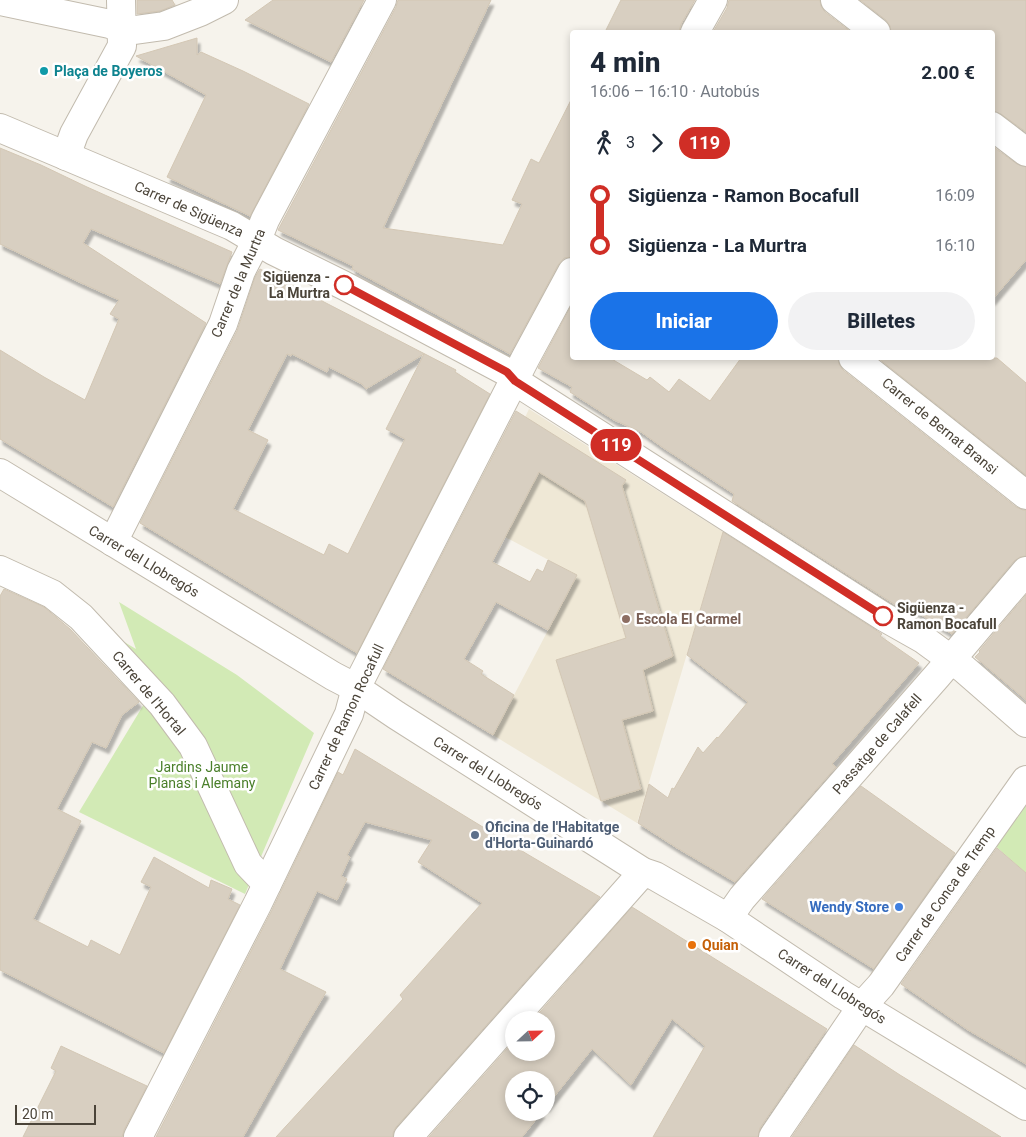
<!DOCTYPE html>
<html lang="es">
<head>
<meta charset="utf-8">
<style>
	body { margin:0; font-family:Roboto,sans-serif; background:#f2f2f3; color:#1f2937; height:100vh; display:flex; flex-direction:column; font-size:19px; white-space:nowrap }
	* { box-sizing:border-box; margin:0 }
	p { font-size:16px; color:#747a83 }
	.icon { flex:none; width:28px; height:28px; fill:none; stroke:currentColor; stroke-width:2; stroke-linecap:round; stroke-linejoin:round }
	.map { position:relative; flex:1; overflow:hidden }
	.panel { position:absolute; left:570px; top:30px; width:425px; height:330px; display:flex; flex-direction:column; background:#fff; border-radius:5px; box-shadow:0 2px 8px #0003 }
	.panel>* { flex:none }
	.badge { padding:0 10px; border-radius:16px; font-size:18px; line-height:32px }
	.needle { width:32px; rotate:68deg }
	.tools { position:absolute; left:505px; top:1011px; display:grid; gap:10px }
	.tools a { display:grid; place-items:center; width:50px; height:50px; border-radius:50%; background:#fff; box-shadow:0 2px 8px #0003; font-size:25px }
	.scale { position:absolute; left:15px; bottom:12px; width:81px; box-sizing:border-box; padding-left:5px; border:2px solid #4b4439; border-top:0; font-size:14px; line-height:18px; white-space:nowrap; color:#4b4439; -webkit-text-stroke:4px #fff; paint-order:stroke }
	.map>.badge { position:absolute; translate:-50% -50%; box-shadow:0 0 0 2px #fff }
	.legs { display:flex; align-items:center; gap:8px; height:55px; padding:0 20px; font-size:16px }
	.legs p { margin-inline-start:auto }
	.head { display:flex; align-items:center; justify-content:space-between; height:85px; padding:0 20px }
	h1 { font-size:28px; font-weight:800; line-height:38px }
	.cta { display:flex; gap:10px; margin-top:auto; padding:10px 20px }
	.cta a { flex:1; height:58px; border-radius:30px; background:#1a73e8; color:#fff; font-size:20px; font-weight:800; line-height:58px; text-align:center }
	.cta a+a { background:#f2f2f3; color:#1f2937 }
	ul { padding:0 20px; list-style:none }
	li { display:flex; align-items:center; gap:18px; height:50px; font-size:19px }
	li i { display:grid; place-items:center; width:8px; height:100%; margin:0 6px; background:currentColor }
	li i::after { content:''; width:12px; height:12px; margin:-6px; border:4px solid; border-radius:50%; background:#fff }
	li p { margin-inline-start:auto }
	li:first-child i { background:linear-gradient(#0000 50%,currentColor 0) }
	li:last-child i { background:linear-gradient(currentColor 50%,#0000 0) }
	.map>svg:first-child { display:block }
	.education { fill:#efe8d6 }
	.garden { fill:#d2eab5 }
	.building { fill:#d8cfc1; stroke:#d3c7b4; fill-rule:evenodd; filter:url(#shadow) }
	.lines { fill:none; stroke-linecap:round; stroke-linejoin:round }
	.minor-casing { stroke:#c2bbae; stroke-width:30 }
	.minor { stroke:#fff; stroke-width:28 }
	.line-1-casing { stroke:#fff; stroke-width:11 }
	.line-1 { stroke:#d02e26; stroke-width:8 }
	.culture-dot { fill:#0f9aa8; stroke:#fff; stroke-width:2 }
	.stop-1-dot { fill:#fff; stroke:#d02e26; stroke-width:2.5 }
	.education-dot { fill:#8d6e63; stroke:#fff; stroke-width:2 }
	.service-dot { fill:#5c6f8a; stroke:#fff; stroke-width:2 }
	.shop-dot { fill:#3f7fe0; stroke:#fff; stroke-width:2 }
	.food-dot { fill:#e8710a; stroke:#fff; stroke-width:2 }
	.labels { text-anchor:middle; stroke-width:5; stroke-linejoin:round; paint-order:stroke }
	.culture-label { font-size:14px; font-weight:bold; fill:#0d838f; stroke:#fff; text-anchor:start }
	.street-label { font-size:14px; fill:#4b4439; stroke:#fff }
	.stop-label { font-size:14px; font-weight:bold; fill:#4b4439; stroke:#fff; text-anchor:end }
	.education-label { font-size:14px; font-weight:bold; fill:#785e54; stroke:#fff; text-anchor:start }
	.park-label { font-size:14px; fill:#4a7f2a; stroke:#fff }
	.service-label { font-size:14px; font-weight:bold; fill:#4e5e75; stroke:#fff; text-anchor:start }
	.shop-label { font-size:14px; font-weight:bold; fill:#366cbe; stroke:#fff; text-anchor:end }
	.food-label { font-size:14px; font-weight:bold; fill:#c56008; stroke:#fff; text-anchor:start }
</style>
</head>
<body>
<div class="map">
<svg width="1026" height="1137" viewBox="0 0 1026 1137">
	<defs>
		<filter id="shadow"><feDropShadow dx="3" dy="5.5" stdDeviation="1" flood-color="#0004"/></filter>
	</defs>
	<rect width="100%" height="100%" fill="#f6f3ec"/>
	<!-- education -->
	<polygon class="education" points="529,409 723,532 637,823 493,735 577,575 505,537 508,453"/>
	<!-- garden -->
	<g class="garden">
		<polygon points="119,602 237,675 314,733 245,894 79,812 144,704 94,624 136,649"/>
		<polygon points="1026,797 1026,873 993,844"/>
	</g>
	<!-- building -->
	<g class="building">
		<polygon points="137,0 172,0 175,5 160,11 137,14"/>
		<polygon points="273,0 364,0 331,62 245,20"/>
		<polygon points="398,0 491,0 383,228 503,245 522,204 512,200 531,159 539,163 572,98 572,257 564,258 558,265 510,354 352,269 353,266 278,230 396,7"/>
		<polygon points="621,0 695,0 681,24 679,32 605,32"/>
		<polygon points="729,0 820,0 821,6 825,12 851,32 713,32 727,8"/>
		<polygon points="860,0 1026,0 1026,132 1001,114 992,111 992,32 891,32 890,26 886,20"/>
		<polygon points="197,38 197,55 201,52 243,71 309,104 250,216 167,177 206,95 136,56"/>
		<polygon points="992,146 1017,164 1026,167 1026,260 992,300"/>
		<polygon points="0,148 41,165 87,187 232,252 220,284 91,229 83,243 206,323 113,507 0,439 0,350 44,377 85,400 119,319 110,314 119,300 79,282 0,244"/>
		<path d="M260 269 456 370 455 372 490 394 357 653 140 523 237 331 255 277ZM287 354 291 356 292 354 327 372 329 367 362 384 366 389 424 354 386 429 405 439 348 554 329 544 324 555 233 509 268 440 248 430Z"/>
		<polygon points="572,304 572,358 610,358 647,380 650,377 669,392 679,379 710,401 741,358 838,358 839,364 843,370 1016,507 1023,510 1026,510 1026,556 1020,557 1014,561 952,634 905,605 902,609 732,501 734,494 662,447 641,432 614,420 570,392 572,387 538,368"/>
		<polygon points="878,358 997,358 1026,383 1026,475"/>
		<polygon points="516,411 626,480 622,486 673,656 643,670 653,711 622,720 641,789 601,801 556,660 626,638 585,501 539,472 492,562 530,582 537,569 543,572 548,560 577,575 548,630 496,602 464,659 483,671 481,674 514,695 493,735 383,669"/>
		<polygon points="723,532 882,634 880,636 919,663 832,764 836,767 735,882 677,848 638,823 649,784 668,798 672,788 674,789 698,747 703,753 717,737 718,738 748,702 687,655"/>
		<polygon points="4,589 44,607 70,629 139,702 122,715 106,748 92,742 57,809 81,821 33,919 88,947 91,940 120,955 151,887 141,882 154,857 209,888 211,880 232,889 228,899 240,905 164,1053 0,970 0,596"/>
		<polygon points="1026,595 1026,700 975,657 980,652 979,651"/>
		<polygon points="355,749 527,854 600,897 396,1127 393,1133 393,1137 276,1137 403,999 400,995 482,903 418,862 432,840 365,822 347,855 350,857 341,876 347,879 337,900 317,891 280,969 326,992 301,1034 243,1137 156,1137 272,910 338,772 343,775"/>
		<polygon points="861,786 955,853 874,969 762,899"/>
		<polygon points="997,848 1026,873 1026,1064 968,1030 901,984"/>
		<polygon points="632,907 827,1029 760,1128 758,1137 653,1137 705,1046 672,1019 631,1085 592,1049 546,1107 546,1080 514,1080 514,1112 542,1112 522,1137 429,1137 514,1041 514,1052 546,1052 546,1020 533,1020"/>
		<polygon points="854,1045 900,1075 1001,1137 792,1137"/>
		<polygon points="61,1046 147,1086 124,1130 122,1137 23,1137 56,1071 51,1068"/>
	</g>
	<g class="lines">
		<!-- minor casing -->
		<g class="minor-casing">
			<g id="minor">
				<polyline points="835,0 876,32"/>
				<polyline points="0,1 110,24 122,29 135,30 164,26 200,12 224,0"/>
				<polyline points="695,32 713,0"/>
				<polyline points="992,126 1026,152"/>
				<polyline points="0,128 232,226 274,251 343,285 507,372 515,381 884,617 923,639 964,669 1026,723"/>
				<polyline points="66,156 74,134 122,46 121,0"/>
				<polyline points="853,358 1026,495"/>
				<polyline points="0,473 333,676 356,688 396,715 643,872 655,876 728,918 843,995 1026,1106"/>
				<polyline points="113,542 223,324 241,271 257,240 265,220 382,0"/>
				<polyline points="0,570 52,594 81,617 162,704 193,746 248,864 267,884"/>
				<polyline points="728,918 742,898 937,676 1026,571"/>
				<polyline points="138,1137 258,903 349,714 356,688 525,359 572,272"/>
				<polyline points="408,1137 643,872"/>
				<polyline points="773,1137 862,1006 881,985 1026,780"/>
			</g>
		</g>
		<!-- minor -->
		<use href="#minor" class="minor"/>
	</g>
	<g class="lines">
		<!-- line-1 casing -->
		<g class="line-1-casing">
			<polyline id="line-1" points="344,285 507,372 515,381 883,616"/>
		</g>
		<!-- line-1 -->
		<use href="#line-1" class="line-1"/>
	</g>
	<!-- markers -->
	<circle class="culture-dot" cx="44" cy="71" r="5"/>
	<g class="stop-1-dot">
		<circle cx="344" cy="285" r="9"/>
		<circle cx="883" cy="616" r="9"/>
	</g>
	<circle class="education-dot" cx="626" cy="619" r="5"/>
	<circle class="service-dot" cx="475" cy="835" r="5"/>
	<circle class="shop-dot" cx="899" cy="907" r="5"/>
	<circle class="food-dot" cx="692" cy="945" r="5"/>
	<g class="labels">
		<!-- culture labels -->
		<g class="culture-label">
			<text x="54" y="76">Plaça de Boyeros</text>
		</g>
		<!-- street labels -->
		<g class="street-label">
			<text transform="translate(189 209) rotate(24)" y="5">Carrer de Sigüenza</text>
			<text transform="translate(238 283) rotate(-67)" y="5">Carrer de la Murtra</text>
			<text transform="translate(940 426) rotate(39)" y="5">Carrer de Bernat Bransi</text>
			<text transform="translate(144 561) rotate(31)" y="5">Carrer del Llobregós</text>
			<text transform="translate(149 693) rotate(50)" y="5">Carrer de l'Hortal</text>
			<text transform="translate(346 717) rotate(-65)" y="5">Carrer de Ramon Rocafull</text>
			<text transform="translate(877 744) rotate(-49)" y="5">Passatge de Calafell</text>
			<text transform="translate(488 773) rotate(32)" y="5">Carrer del Llobregós</text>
			<text transform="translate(945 894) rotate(-55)" y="5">Carrer de Conca de Tremp</text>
			<text transform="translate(832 986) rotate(33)" y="5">Carrer del Llobregós</text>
		</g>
		<!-- stop labels -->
		<g class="stop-label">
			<text x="330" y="282">Sigüenza -<tspan x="330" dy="16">La Murtra</tspan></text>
			<text x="897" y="613" text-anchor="start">Sigüenza -<tspan x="897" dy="16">Ramon Bocafull</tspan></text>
		</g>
		<!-- education labels -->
		<g class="education-label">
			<text x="636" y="624">Escola El Carmel</text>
		</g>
		<!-- park labels -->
		<g class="park-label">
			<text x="202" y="772">Jardins Jaume<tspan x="202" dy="16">Planas i Alemany</tspan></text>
		</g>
		<!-- service labels -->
		<g class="service-label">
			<text x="485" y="832">Oficina de l'Habitatge<tspan x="485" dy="16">d'Horta-Guinardó</tspan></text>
		</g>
		<!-- shop labels -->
		<g class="shop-label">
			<text x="889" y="912">Wendy Store</text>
		</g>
		<!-- food labels -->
		<g class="food-label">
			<text x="702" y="950">Quian</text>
		</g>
	</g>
</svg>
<div class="tools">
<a><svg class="needle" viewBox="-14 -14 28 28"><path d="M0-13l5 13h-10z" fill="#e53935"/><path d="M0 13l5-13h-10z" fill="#747a83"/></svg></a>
<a><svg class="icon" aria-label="locate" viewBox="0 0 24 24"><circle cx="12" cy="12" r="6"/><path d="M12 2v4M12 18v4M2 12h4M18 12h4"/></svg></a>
</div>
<div class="scale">20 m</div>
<b class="badge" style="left:616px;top:445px;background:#d02e26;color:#fff">119</b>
<section class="panel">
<div class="head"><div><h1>4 min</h1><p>16:06 – 16:10 · Autobús</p></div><b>2.00 €</b></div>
<div class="legs"><svg class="icon" aria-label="walk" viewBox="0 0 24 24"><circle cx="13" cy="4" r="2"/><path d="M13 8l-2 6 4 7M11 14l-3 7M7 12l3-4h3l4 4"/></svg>3<svg class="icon" aria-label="forward" viewBox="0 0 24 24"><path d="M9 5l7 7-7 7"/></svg><b class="badge" style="background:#d02e26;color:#fff">119</b></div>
<ul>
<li><i style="color:#d02e26"></i><b>Sigüenza - Ramon Bocafull</b><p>16:09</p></li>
<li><i style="color:#d02e26"></i><b>Sigüenza - La Murtra</b><p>16:10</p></li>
</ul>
<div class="cta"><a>Iniciar</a><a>Billetes</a></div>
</section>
</div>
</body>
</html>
